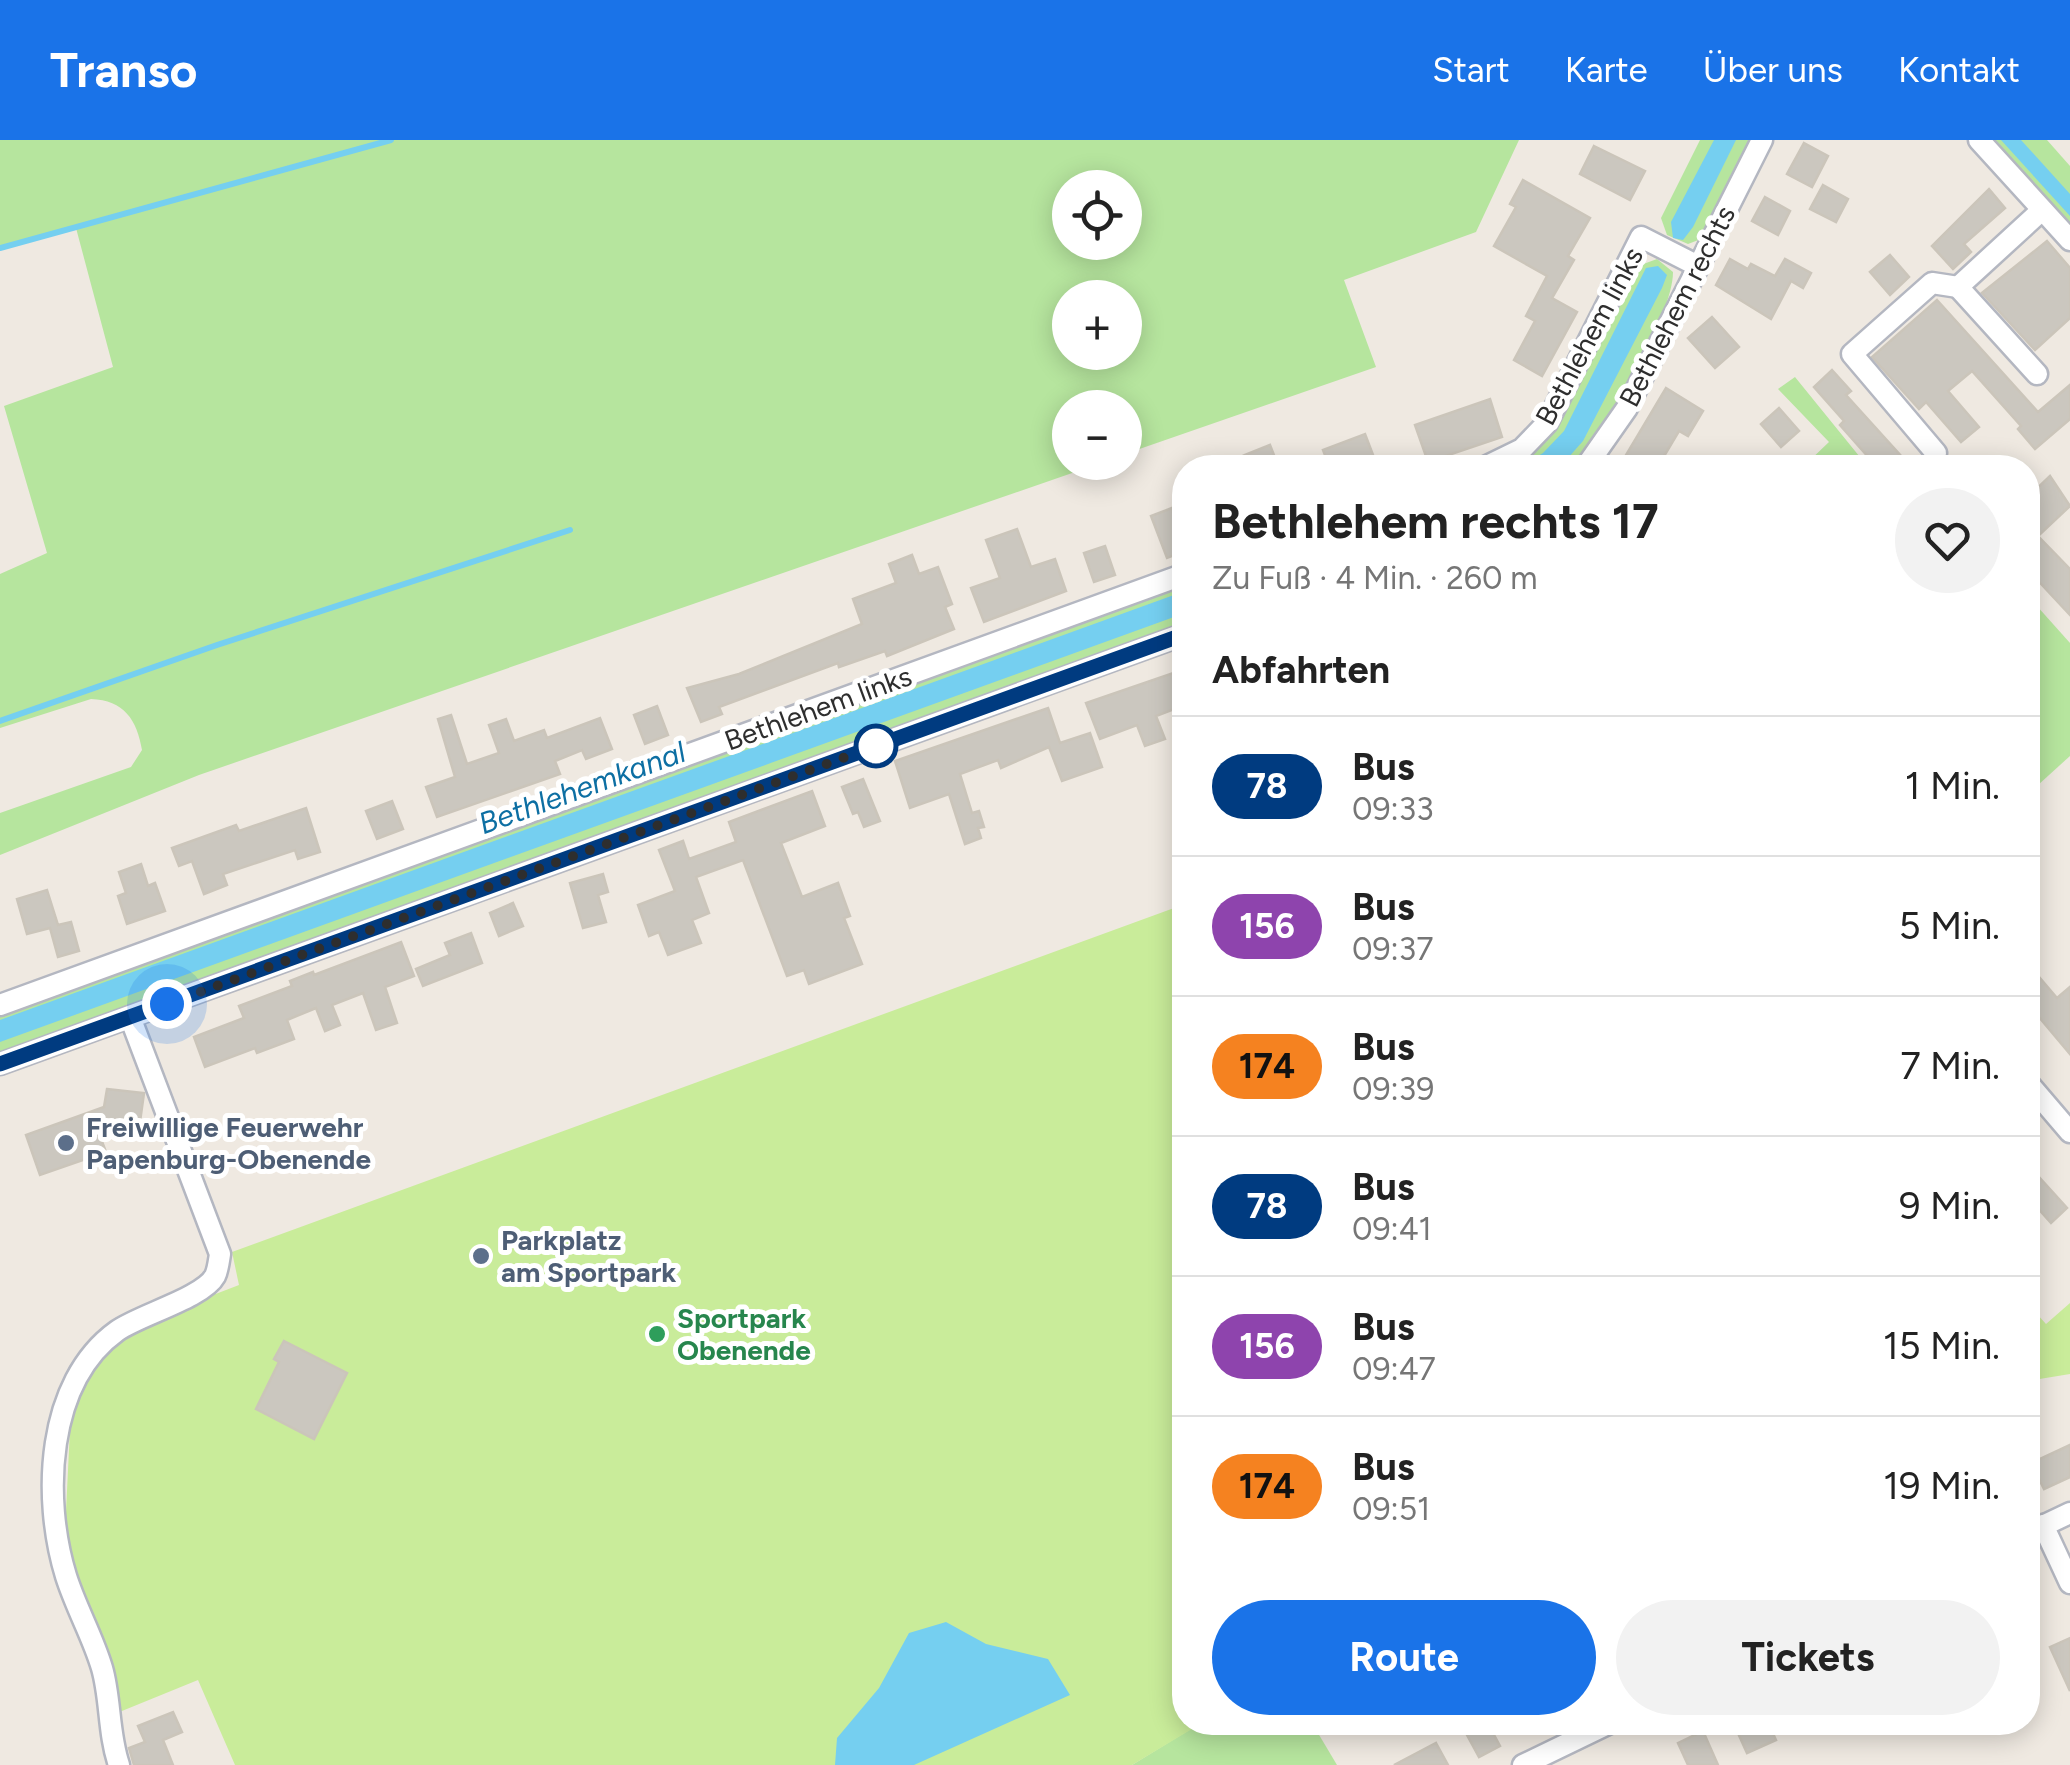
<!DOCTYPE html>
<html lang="de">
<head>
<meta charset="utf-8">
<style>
	body { margin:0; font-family:Figtree,sans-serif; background:#f2f2f2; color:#222; height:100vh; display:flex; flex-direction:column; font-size:38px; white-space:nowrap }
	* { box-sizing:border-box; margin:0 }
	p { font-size:32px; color:#767676 }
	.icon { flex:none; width:55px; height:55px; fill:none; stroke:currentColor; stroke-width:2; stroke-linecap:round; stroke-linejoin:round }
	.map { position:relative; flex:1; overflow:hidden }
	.sheet { position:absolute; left:1172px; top:315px; width:868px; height:1280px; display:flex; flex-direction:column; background:#fff; border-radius:40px; box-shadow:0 5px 25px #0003 }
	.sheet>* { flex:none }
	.badge { padding:0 20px; border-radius:32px; font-size:35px; line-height:65px }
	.controls { position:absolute; left:1052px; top:30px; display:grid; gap:20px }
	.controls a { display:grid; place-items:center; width:90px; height:90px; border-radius:50%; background:#fff; box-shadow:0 5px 25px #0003; font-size:50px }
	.you { position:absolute; width:50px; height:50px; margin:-25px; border:8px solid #fff; border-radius:50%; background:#1a73e8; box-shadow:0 0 0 15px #1a73e833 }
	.map>.badge { position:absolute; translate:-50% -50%; box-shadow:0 0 0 5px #fff }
	h2 { padding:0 40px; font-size:38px; line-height:90px }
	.round { display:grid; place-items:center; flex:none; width:105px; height:105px; border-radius:52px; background:#f2f2f2 }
	.summary { display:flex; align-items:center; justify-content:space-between; height:170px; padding:0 40px }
	h1 { font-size:48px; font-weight:700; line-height:75px }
	.primary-button { display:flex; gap:20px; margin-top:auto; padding:20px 40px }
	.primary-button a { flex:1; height:115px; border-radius:60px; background:#1a73e8; color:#fff; font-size:40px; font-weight:700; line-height:115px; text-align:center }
	.primary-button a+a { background:#f2f2f2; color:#222 }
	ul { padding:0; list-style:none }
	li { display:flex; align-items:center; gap:30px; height:140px; padding:0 40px; border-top:2px solid #e0e0e0 }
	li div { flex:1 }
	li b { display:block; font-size:38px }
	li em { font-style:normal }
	li .badge { min-width:110px; font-weight:700; text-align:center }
	header { display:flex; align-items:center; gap:60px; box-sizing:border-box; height:140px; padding:0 50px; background:#1a73e8; color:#fff }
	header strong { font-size:48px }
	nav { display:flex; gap:55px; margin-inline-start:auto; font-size:35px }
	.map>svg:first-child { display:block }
	.green { fill:#b6e59e; fill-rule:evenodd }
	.pitch { fill:#c9ec9a }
	.water { fill:#75cff0 }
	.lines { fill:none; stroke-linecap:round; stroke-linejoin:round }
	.stream { stroke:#75cff0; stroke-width:6 }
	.building { fill:#cbc7bf; stroke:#cbc5ba; stroke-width:2.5 }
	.minor-casing { stroke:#b4b7c1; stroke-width:25 }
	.minor { stroke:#fff; stroke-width:20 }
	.line-casing { stroke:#fff; stroke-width:22 }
	.line { stroke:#003b80; stroke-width:15 }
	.walk { stroke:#2e2e2e; stroke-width:10; stroke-dasharray:0 18 }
	.stop-dot { fill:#fff; stroke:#003b80; stroke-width:5 }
	.service-dot { fill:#5c6f8a; stroke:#fff; stroke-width:4 }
	.leisure-dot { fill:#2e9e5b; stroke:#fff; stroke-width:4 }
	.labels { text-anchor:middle; stroke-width:10; stroke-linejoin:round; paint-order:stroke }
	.street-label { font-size:28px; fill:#2e2e2e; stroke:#fff }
	.service-label { font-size:28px; font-weight:bold; fill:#4e5e75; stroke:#fff; text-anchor:start }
	.leisure-label { font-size:28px; font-weight:bold; fill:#27864d; stroke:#fff; text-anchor:start }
	.water-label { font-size:30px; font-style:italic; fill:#0d6fa3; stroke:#fff }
</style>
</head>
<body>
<header>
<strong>Transo</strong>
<nav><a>Start</a><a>Karte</a><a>Über uns</a><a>Kontakt</a></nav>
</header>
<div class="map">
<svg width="2070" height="1625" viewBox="0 0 2070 1625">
	<rect width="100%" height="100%" fill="#efe9e1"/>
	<!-- green -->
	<g class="green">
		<path d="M0 0H1519L1476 92 1344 140 1376 227 1125 314V268H1070V322L1101 323 199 635 0 715V673L131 627 142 610C137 580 124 560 91 559L0 588V434L47 413 4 266 113 227 76 88 0 108ZM1070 48H1125V102H1070ZM1070 158H1125V212H1070Z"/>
		<polygon points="1700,0 1751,0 1701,99 1688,104 1667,95 1661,78"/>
		<polygon points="1985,0 2047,0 2070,26 2070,94"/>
		<path d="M1657 119 1673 132C1673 177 1603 291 1572 327L1500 328 1536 305 1629 137 1638 126Z"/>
		<polygon points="1795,237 1868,327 1806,324 1829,302 1778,249"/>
		<polygon points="1185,442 1185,484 0,916 0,873"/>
		<polygon points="2028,456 2070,503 2070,616 2028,654"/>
		<polygon points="1202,1582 1312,1583 1337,1625 1132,1625"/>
	</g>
	<!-- pitch -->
	<g class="pitch">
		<polygon points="1185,764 1185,1582 1202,1583 1132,1625 235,1625 198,1540 117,1573 75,1443 65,1392 70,1289 81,1247 106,1206 200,1160 239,1145 232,1112"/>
		<polygon points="2070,1163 2070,1234 2028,1241 2028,1164 2046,1184"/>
	</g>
	<!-- water -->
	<g class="water">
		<polygon points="1714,0 1736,0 1693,87 1683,100 1673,98 1671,82"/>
		<polygon points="2001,0 2021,0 2070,54 2070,76"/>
		<polygon points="1658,126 1667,135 1662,148 1583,301 1560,327 1521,327 1543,313 1564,291 1646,128"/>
		<polygon points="1185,451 1185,473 0,902 0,880"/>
		<polygon points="946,1482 986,1504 1048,1519 1070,1555 914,1625 835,1625 837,1598 879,1548 909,1493"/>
	</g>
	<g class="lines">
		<!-- stream -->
		<g class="stream">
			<polyline points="0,108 391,0"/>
			<polyline points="0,581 217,505 570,390"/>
		</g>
	</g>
	<!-- building -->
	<g class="building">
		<polygon points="1804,3 1828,16 1812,47 1787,34"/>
		<polygon points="1594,6 1645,31 1630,60 1580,34"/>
		<polygon points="1523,40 1590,78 1568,116 1574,120 1552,158 1577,172 1542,236 1514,220 1535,181 1526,176 1547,136 1494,106 1516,67 1510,64"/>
		<polygon points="1823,45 1848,59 1836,82 1810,69"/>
		<polygon points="1989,49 2005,68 1964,104 1971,112 1953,129 1932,106"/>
		<polygon points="1765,57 1790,71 1778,95 1752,81"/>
		<polygon points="2047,101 2070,128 2070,178 2035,210 1982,153"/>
		<polygon points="1890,115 1909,137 1890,155 1870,132"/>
		<polygon points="1730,119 1748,129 1751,124 1775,136 1785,119 1811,133 1803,148 1791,141 1771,179 1716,145"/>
		<polygon points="1937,160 2038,272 2070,245 2070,279 2035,309 2018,289 2021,286 1972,231 1948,251 1979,287 1961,302 1926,262 1919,269 1872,217"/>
		<polygon points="1712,177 1739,207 1715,228 1688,198"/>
		<polygon points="1832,230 1851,251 1846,255 1912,328 1878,328 1840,285 1844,281 1814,247"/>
		<polygon points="1666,248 1703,271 1688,296 1679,291 1657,328 1635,328 1623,320"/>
		<polygon points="1490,259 1502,297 1428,322 1415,285"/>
		<polygon points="1779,268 1799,291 1781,307 1761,284"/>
		<polygon points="1365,294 1378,328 1351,328 1349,322 1330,328 1323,310"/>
		<polygon points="1270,305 1279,328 1218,328 1245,315"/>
		<polygon points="2050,336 2070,366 2038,396 2070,429 2070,475 2028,430 2028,357"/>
		<polygon points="1172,368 1185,411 1167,418 1151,376"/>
		<polygon points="1017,389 1031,427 1055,419 1066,451 984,482 971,448 1000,438 986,400"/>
		<polygon points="1105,406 1115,435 1094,442 1084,413"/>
		<polygon points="912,415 919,434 938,427 952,464 945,467 954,489 887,516 885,511 839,527 838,523 719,567 722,574 701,582 687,548 739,534 862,484 853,459 896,443 889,424"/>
		<polygon points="1185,529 1185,565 1156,576 1165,599 1145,606 1137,585 1100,599 1086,563"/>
		<polygon points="657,566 668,595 645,604 634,575"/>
		<polygon points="1048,568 1060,603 1090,593 1102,627 1062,641 1049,607 1001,628 998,620 960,634 972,673 979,671 984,687 978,688 981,698 965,704 949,654 910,668 895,621"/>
		<polygon points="451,575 467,624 499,613 489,585 506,579 514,601 544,590 547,598 600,578 612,609 586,619 582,610 555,621 560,634 437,677 426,647 455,637 438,579"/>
		<polygon points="863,639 880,681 864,687 858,672 853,674 842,647"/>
		<polygon points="812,651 825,686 781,703 802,757 838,743 850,776 844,778 862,824 809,844 804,830 787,836 743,720 696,737 709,773 692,780 701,803 668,815 659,792 649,796 638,765 675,751 659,710 683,701 689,719 736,702 729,682"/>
		<polygon points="392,661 403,689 377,699 366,671"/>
		<polygon points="306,668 320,712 298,719 295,710 223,734 227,745 204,754 192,721 179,726 172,708 236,685 239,691"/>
		<polygon points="141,724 148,746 155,743 165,771 127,784 118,756 126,753 119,732"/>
		<polygon points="603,734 608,752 598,755 606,782 583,788 570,743"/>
		<polygon points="47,750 58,785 71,782 79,811 58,817 50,788 27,794 17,759"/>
		<polygon points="513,763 523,786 499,796 490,773"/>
		<polygon points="471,793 482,823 423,846 416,829 450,815 445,803"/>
		<polygon points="401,802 414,836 385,847 397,883 376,890 363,853 332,865 340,885 325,891 316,868 287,880 294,899 257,913 255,908 205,927 194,897 244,878 239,866 292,846 290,841 313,832 314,835"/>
		<polygon points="2028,824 2057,858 2070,847 2070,914 2028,864"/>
		<polygon points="107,949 144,953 138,996 98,991 106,1012 40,1035 26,995 104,967"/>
		<polygon points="2028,1025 2067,1068 2051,1083 2028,1057"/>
		<polygon points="284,1201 347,1233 314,1299 256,1269 279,1222 274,1219"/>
		<polygon points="2070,1305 2070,1337 2044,1349 2031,1323"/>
		<polygon points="2070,1498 2070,1551 2050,1507"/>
		<polygon points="173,1572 182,1592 163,1600 173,1625 134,1625 129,1608 145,1602 138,1586"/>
		<polygon points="1467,1582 1487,1582 1500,1606 1479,1617 1467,1595 1472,1592"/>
		<polygon points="1733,1582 1768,1582 1776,1600 1747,1613"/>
		<polygon points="1703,1591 1718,1625 1688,1625 1678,1603"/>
		<polygon points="1436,1603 1448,1625 1394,1625"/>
	</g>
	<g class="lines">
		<!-- minor casing -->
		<g class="minor-casing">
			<g id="minor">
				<polyline points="1979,0 2070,100"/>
				<polyline points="2037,234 1958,147 2042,70"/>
				<polyline points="1936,313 1852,214 1932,143 1958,147"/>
				<polyline points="1483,328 1522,309 1547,283 1641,97 1698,126"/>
				<polyline points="1585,328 1627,268 1762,0"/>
				<polyline points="0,865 1185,434"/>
				<polyline points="0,924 1185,494"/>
				<polyline points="2028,943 2070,992"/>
				<polyline points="2043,1385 2070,1443"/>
				<polyline points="2028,1393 2070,1373"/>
				<path d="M119 1625C108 1593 111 1559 102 1528 93 1497 76 1468 66 1436 42 1358 46 1242 117 1191 139 1175 203 1158 215 1136 218 1130 219 1120 220 1114L130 877"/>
				<polyline points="1523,1625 1612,1582"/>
			</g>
		</g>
		<!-- minor -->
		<use href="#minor" class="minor"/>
	</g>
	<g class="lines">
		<!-- line casing -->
		<g class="line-casing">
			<polyline id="line" points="0,924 1185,494"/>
		</g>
		<!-- line -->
		<use href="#line" class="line"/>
		<!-- walk -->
		<polyline class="walk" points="167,864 876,606"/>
	</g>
	<!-- markers -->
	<circle class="stop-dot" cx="876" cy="606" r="20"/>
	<g class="service-dot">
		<circle cx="66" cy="1003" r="10"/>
		<circle cx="481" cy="1116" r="10"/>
	</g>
	<circle class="leisure-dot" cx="657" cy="1194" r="10"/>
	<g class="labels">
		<!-- street labels -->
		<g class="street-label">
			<text transform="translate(1677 166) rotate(-63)" y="10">Bethlehem rechts</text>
			<text transform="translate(1589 196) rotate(-62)" y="10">Bethlehem links</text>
			<text transform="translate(818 568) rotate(-20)" y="10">Bethlehem links</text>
		</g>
		<!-- service labels -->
		<g class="service-label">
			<text x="86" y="997">Freiwillige Feuerwehr<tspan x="86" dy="32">Papenburg-Obenende</tspan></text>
			<text x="501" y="1110">Parkplatz<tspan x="501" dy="32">am Sportpark</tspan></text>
		</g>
		<!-- leisure labels -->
		<g class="leisure-label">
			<text x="677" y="1188">Sportpark<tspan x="677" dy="32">Obenende</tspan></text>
		</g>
		<!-- water labels -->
		<g class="water-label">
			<text transform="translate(582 648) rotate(-20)" y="10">Bethlehemkanal</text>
		</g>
	</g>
</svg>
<div class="controls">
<a><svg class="icon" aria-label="locate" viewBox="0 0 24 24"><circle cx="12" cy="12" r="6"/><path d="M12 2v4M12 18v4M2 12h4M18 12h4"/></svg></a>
<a>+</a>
<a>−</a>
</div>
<div class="you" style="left:167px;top:864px"></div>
<section class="sheet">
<div class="summary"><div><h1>Bethlehem rechts 17</h1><p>Zu Fuß · 4 Min. · 260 m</p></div><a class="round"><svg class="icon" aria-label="heart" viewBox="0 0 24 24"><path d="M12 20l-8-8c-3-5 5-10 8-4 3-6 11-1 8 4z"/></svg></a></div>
<h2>Abfahrten</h2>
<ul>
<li><span class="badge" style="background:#003b80;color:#fff">78</span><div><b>Bus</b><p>09:33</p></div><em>1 Min.</em></li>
<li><span class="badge" style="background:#8e44ad;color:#fff">156</span><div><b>Bus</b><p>09:37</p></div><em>5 Min.</em></li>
<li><span class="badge" style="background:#f58220;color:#111">174</span><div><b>Bus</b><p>09:39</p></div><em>7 Min.</em></li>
<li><span class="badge" style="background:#003b80;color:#fff">78</span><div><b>Bus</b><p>09:41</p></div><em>9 Min.</em></li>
<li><span class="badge" style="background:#8e44ad;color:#fff">156</span><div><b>Bus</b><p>09:47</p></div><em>15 Min.</em></li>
<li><span class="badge" style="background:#f58220;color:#111">174</span><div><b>Bus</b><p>09:51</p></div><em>19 Min.</em></li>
</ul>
<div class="primary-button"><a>Route</a><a>Tickets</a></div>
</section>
</div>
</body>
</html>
